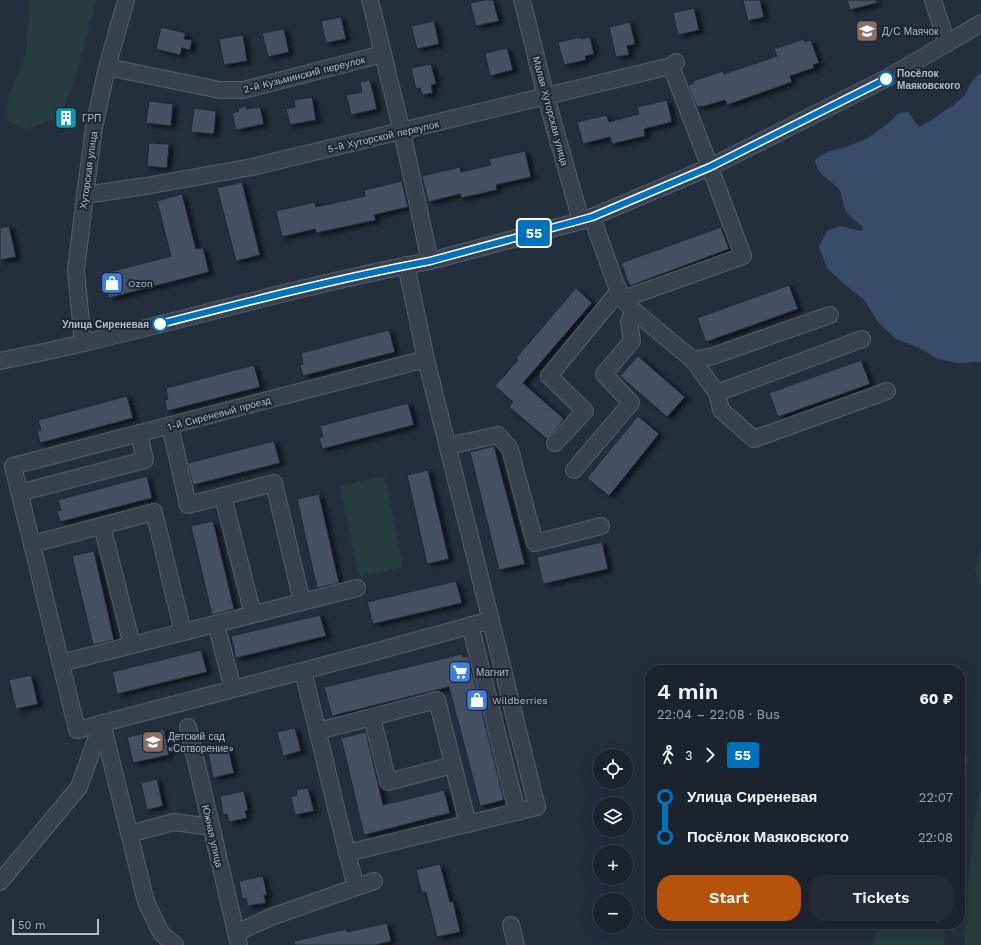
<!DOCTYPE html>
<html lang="en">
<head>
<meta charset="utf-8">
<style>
	body { margin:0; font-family:"Work Sans",sans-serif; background:#242b36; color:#f1f3f6; height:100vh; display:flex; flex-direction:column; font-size:15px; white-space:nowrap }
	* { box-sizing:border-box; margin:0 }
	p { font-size:13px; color:#a0a4aa }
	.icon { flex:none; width:22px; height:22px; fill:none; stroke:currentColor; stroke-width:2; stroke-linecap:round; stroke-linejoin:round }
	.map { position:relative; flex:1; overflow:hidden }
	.drawer { position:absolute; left:645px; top:665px; width:320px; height:264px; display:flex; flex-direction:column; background:#1b232e; border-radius:16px; box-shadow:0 4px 16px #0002,0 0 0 1px #39404a }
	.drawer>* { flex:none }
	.badge { padding:0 8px; border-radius:3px; font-size:14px; line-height:26px }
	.fabs { position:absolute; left:593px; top:749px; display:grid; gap:8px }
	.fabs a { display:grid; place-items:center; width:40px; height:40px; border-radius:50%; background:#1b232e; box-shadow:0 4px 16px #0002,0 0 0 1px #39404a; font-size:20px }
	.scale { position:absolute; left:12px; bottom:10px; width:87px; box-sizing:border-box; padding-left:4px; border:2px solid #b4bcc9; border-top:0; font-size:11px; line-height:14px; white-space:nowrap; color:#b4bcc9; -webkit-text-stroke:3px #1d2633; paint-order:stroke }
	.map>.badge { position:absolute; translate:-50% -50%; box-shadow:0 0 0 2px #fff }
	.legs { display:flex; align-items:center; gap:6px; height:44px; padding:0 12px; font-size:13px }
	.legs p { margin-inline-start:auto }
	.headline { display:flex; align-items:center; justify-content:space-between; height:68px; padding:0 12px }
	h1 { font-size:22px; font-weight:600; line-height:30px }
	.action { display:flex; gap:8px; margin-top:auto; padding:8px 12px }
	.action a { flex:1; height:46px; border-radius:16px; background:#b45309; color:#fff; font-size:16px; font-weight:600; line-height:46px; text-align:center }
	.action a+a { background:#242b36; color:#f1f3f6 }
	ul { padding:0 12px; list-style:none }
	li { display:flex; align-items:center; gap:14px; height:40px; font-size:15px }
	li i { display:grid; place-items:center; width:6px; height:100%; margin:0 5px; background:currentColor }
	li i::after { content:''; width:10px; height:10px; margin:-5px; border:3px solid; border-radius:50%; background:#1b232e }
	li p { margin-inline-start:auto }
	li:first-child i { background:linear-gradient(#0000 50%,currentColor 0) }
	li:last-child i { background:linear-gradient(currentColor 50%,#0000 0) }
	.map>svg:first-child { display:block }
	.green { fill:#263c3f }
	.water { fill:#394c67 }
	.building { fill:#455162; stroke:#1f2835; filter:url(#shadow) }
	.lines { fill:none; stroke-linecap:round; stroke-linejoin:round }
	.minor-casing { stroke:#565f6c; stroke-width:18 }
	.minor { stroke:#38414e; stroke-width:16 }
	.line-1-casing { stroke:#fff; stroke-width:9 }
	.line-1 { stroke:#0072bc; stroke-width:6 }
	.stop-1-dot { fill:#fff; stroke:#0072bc; stroke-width:2 }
	.labels { text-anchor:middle; stroke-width:4; stroke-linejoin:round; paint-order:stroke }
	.poi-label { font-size:10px; fill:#b4bcc9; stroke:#1d2633; text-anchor:start }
	.stop-label { font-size:10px; font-weight:bold; fill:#b4bcc9; stroke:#1d2633; text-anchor:start }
	.street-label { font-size:10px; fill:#b4bcc9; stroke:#1d2633 }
</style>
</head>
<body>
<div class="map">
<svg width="981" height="945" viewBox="0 0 981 945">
	<defs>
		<filter id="shadow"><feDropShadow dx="4.5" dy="2.5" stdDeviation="2" flood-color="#0009"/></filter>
	</defs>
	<rect width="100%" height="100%" fill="#242f3e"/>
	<!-- green -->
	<g class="green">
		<polygon points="30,0 96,0 75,80 59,118 25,129 9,122 6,109 11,89 26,54"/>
		<polygon points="385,476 403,567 359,577 340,486"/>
		<polygon points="981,546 981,592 975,569"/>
		<polygon points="969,754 960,813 960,764"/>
		<polygon points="981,782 981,945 965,945 964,932 973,832"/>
		<polygon points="878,924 946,924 944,945 873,945"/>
	</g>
	<!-- water -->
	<path class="water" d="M981 72V362L958 363 938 359 917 347 896 339 878 322 864 300 842 282 827 268 819 247 827 231 840 226 862 231 863 227C857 222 849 217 845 209 842 204 843 197 840 191 831 177 818 179 815 160L827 152 846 147 868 138 886 125 899 113 908 112 919 127 932 120 941 113 954 105 965 95 971 83Z"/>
	<!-- building -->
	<g class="building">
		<polygon points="484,0 493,0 499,21 476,26 470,3"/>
		<polygon points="743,0 760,0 764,17 748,21"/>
		<polygon points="847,0 876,0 877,3 850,10"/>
		<polygon points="694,8 699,30 678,35 673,13"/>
		<polygon points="341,17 346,39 326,43 321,21"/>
		<polygon points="434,21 439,44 417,49 411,26"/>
		<polygon points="630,22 635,44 627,46 629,55 616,57 609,27"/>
		<polygon points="161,27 186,33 184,39 192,40 190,50 182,48 180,55 156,49"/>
		<polygon points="284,29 289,52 268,57 262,33"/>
		<polygon points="243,35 247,61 224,65 219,39"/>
		<polygon points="581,37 581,39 590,37 594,54 585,56 586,60 564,65 558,42"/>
		<polygon points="804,39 805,42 811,40 819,63 813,65 814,68 790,76 792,82 744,99 727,105 725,100 702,107 701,106 697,107 688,85 694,83 693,81 723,71 724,74 777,56 774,49"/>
		<polygon points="507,48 513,70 490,76 485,53"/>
		<polygon points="431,64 436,84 431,85 433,93 422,95 420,88 416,89 411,68"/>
		<polygon points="370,80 377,109 351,115 346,95 362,92 360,82"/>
		<polygon points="312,97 316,120 290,125 286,109 295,107 294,100"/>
		<polygon points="667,100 672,122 644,129 645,136 612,144 610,137 583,144 577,122 607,115 609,122 639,114 637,107"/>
		<polygon points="149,101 173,104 171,126 146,123"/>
		<polygon points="247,106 247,109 260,107 264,124 236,130 232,113 239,111 238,108"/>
		<polygon points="194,108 216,111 214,134 191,132"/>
		<polygon points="149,143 169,144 167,168 147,166"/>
		<polygon points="525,151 531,177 496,185 497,190 461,198 460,194 428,202 422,176 460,167 461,172 491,165 489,159"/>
		<polygon points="402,181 408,207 374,215 376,220 316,233 315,229 282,237 276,211 315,202 316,207 365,196 364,190"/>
		<polygon points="242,182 260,255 236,261 217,188"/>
		<polygon points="182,194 196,249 203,248 209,272 109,298 102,274 171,256 157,201"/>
		<polygon points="9,226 16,257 0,260 0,228"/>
		<polygon points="721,227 729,249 630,286 621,263"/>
		<polygon points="789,285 798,309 706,342 697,318"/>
		<polygon points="576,288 592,303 523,383 564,419 547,439 509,407 513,402 495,386 518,360 516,358"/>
		<polygon points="389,330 395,352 303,376 300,365 303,364 301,353"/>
		<polygon points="638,356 685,397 667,417 620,376"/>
		<polygon points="861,360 870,384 778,417 769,393"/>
		<polygon points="254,365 260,387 167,411 165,400 168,399 166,388"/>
		<polygon points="127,396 133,418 40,443 37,431 41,430 38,420"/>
		<polygon points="408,403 414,425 322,449 319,438 323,437 320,426"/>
		<polygon points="638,416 659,434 609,496 587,478"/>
		<polygon points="274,441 280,463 193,485 188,463"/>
		<polygon points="494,446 525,564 499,570 470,452"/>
		<polygon points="428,470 449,559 427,564 407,475"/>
		<polygon points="147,476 152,498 60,522 57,511 61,510 58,500"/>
		<polygon points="319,494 339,583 317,588 297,499"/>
		<polygon points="213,521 234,609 212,615 191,526"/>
		<polygon points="602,542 608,569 543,584 537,557"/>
		<polygon points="94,551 114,640 93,645 72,556"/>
		<polygon points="456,581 462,603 373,624 367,602"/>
		<polygon points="320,615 326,636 236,658 231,636"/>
		<polygon points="201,650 207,672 117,694 112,672"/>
		<polygon points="462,654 463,657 468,656 504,800 480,806 449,687 332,716 324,687"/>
		<polygon points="31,675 38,704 16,709 9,680"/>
		<polygon points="295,728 301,751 283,756 277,732"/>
		<polygon points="164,729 169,755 133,763 127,737"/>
		<polygon points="366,732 383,805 444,790 450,813 364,835 341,738"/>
		<polygon points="228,747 234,773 213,778 208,751"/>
		<polygon points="157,779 163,806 147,810 141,783"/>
		<polygon points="308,788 314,811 295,815 291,797 297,795 296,790"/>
		<polygon points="244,791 248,810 245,811 247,818 229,822 227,814 223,815 220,796"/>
		<polygon points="440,864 450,902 453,901 460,932 437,937 426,892 422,893 416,870"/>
		<polygon points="263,876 267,895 264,895 266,903 248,906 246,898 242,899 239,881"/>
		<polygon points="387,923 391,941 376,945 294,945 294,941 346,929 347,932"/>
	</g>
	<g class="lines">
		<!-- minor casing -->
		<g class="minor-casing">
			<g id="minor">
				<polyline points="370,0 402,132 430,261"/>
				<polyline points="522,0 546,97 581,221"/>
				<polyline points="933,0 947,44"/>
				<polyline points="107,67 220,90 243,90 383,54"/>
				<polyline points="85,195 146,186 252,167 671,66 676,62"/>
				<polyline points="592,217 615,282 623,299 633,310 693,360 713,356 830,315"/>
				<polyline points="83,343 76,270 85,195 94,128 107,67 126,0"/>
				<polyline points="426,359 13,466 77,730 367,654 491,620"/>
				<polyline points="693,360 717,393 862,339"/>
				<path d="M0 361C28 355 55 350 83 343 199 316 313 283 430 261L581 221 592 217 710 167 887 78 968 31 981 23"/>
				<polyline points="717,393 721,410 754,439 887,391"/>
				<polyline points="170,425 188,505 274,483 302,602"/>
				<polyline points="555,443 585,411 549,376 619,291"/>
				<polyline points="448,446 498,435 510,449 535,543 601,526"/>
				<polyline points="574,470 631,403 604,374 632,341 629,322 633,310 623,299 743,256 710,167 671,66"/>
				<polyline points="19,493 145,460 139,433"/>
				<polyline points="223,497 253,614"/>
				<polyline points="102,526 132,645"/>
				<polyline points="32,544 154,512 183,632"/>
				<polyline points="216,624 233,689"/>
				<polyline points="470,625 517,812"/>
				<polyline points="61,663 357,588"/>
				<polyline points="303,671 347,853 537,807 426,359 406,265"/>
				<polyline points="372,717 388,782 453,765"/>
				<polyline points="102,723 146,902 161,933 175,945"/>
				<polyline points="188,727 239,945"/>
				<polyline points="318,731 437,700 468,824"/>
				<polyline points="129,834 174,822 211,827"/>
				<polyline points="347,853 356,887"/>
				<polyline points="0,882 79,787 102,723"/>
				<polyline points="511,925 516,945"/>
				<polyline points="236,933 271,917 374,881"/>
			</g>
		</g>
		<!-- minor -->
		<use href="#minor" class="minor"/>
	</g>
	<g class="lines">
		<!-- line-1 casing -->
		<g class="line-1-casing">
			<path id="line-1" d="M160 324C250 301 340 278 430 261L592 217 710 167 886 79"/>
		</g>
		<!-- line-1 -->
		<use href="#line-1" class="line-1"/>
	</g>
	<!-- icons -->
	<defs>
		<g id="school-square" transform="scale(1.15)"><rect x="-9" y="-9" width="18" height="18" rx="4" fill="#8d6e63" stroke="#1d2633"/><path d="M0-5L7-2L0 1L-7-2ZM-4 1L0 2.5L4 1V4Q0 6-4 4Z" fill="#fff"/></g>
		<g id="building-square" transform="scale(1.15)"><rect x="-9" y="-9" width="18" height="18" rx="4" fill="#0f9aa8" stroke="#1d2633"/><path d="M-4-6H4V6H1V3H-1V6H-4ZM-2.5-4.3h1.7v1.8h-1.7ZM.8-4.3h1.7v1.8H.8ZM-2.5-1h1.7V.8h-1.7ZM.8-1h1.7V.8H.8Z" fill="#fff"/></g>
		<g id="shop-square" transform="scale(1.15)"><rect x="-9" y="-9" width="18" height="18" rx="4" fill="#3f7fe0" stroke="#1d2633"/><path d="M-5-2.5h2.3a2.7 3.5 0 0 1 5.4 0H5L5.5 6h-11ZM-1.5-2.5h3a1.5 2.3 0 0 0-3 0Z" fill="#fff"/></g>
		<g id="supermarket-square" transform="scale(1.15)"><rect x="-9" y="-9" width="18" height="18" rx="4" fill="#3f7fe0" stroke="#1d2633"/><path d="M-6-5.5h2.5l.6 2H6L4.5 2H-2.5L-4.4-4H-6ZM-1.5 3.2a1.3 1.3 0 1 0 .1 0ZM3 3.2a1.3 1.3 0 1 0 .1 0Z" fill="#fff"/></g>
	</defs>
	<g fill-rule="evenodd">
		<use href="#school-square" x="867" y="31"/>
		<use href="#building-square" x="66" y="118"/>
		<use href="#shop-square" x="112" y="283"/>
		<use href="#supermarket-square" x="460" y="672"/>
		<use href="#shop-square" x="477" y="700"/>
		<use href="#school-square" x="153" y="742"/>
	</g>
	<!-- markers -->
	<g class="stop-1-dot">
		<circle cx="886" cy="79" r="7"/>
		<circle cx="160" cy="324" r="7"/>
	</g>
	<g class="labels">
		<!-- poi labels -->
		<g class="poi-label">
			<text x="882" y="35">Д/С Маячок</text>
			<text x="82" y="122">ГРП</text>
			<text x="128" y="287">Ozon</text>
			<text x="476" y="676">Магнит</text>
			<text x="492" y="704">Wildberries</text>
			<text x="168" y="740">Детский сад<tspan x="168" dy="12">«Сотворение»</tspan></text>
		</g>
		<!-- stop labels -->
		<g class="stop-label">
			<text x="897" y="77">Посёлок<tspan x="897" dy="12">Маяковского</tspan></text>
			<text x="149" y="328" text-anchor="end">Улица Сиреневая</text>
		</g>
		<!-- street labels -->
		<g class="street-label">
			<text transform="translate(304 74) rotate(-14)" y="4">2-й Кузьминский переулок</text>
			<text transform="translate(551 111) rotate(75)" y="4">Малая Хуторская улица</text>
			<text transform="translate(383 136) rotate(-13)" y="4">5-й Хуторской переулок</text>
			<text transform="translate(88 170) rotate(-82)" y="4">Хуторская улица</text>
			<text transform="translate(219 413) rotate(-15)" y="4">1-й Сиреневый проезд</text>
			<text transform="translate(213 836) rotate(77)" y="4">Южная улица</text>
		</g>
	</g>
</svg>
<div class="fabs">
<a><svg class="icon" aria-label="locate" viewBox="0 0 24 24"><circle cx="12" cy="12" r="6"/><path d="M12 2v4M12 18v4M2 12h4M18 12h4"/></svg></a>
<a><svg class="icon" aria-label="layers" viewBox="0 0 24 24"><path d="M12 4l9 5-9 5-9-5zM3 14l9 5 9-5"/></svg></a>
<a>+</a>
<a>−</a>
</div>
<div class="scale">50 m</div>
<b class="badge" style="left:534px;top:233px;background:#0072bc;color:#fff">55</b>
<section class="drawer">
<div class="headline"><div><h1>4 min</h1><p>22:04 – 22:08 · Bus</p></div><b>60 ₽</b></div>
<div class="legs"><svg class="icon" aria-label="walk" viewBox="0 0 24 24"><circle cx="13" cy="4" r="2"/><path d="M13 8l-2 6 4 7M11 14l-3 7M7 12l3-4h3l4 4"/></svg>3<svg class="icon" aria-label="forward" viewBox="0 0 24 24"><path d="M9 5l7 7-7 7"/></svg><b class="badge" style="background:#0072bc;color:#fff">55</b></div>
<ul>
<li><i style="color:#0072bc"></i><b>Улица Сиреневая</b><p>22:07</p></li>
<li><i style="color:#0072bc"></i><b>Посёлок Маяковского</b><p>22:08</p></li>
</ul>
<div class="action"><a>Start</a><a>Tickets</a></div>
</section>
</div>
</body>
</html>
